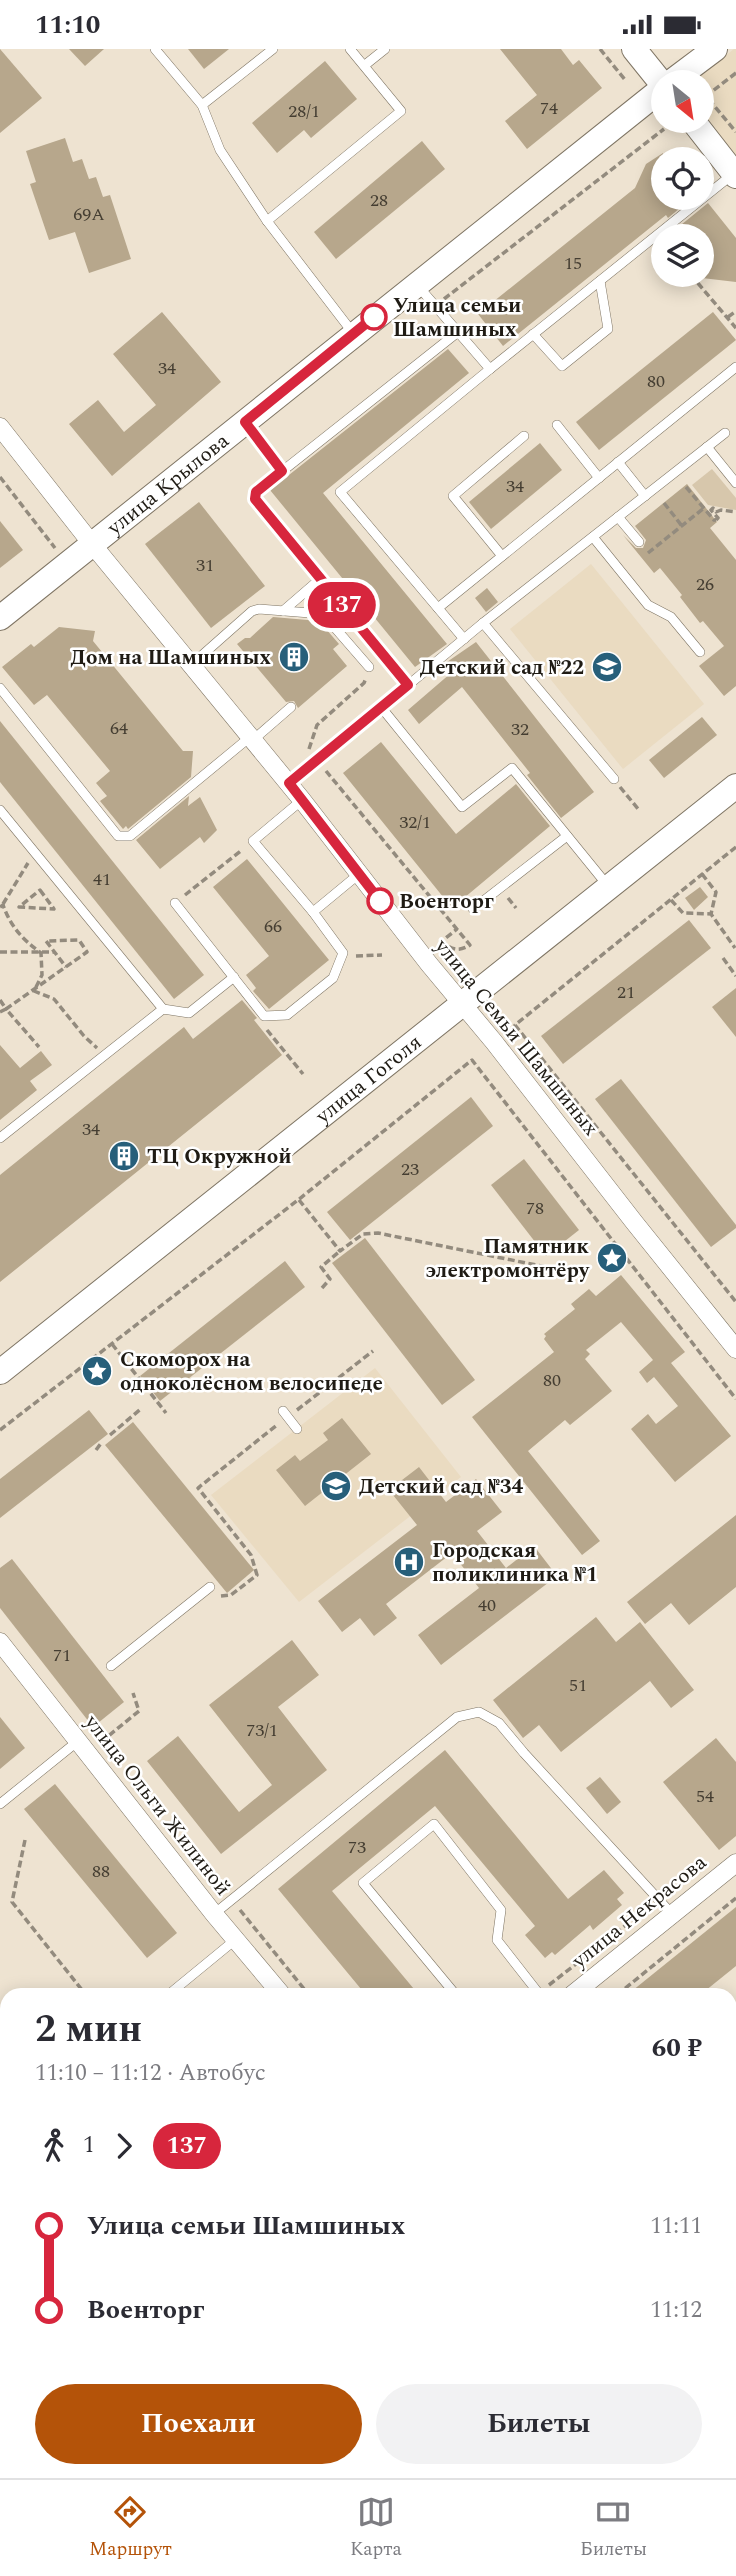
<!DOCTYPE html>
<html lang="ru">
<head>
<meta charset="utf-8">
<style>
	body { margin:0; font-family:Spectral,serif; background:#f2f2f3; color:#2b2b33; height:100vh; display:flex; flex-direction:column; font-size:26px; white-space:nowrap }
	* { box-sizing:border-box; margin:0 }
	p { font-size:23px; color:#7c7c81 }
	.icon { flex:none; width:38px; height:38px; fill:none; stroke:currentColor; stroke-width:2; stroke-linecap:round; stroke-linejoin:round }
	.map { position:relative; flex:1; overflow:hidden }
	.details { position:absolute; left:0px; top:1939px; width:737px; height:490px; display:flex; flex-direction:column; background:#fff; border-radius:21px 21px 0 0; box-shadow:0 4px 18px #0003 }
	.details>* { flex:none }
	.badge { padding:0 14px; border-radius:23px; font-size:24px; line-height:46px }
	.needle { width:46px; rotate:150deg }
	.fabs { position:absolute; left:651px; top:21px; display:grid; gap:14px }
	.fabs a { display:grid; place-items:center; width:63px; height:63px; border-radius:50%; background:#fff; box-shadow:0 4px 18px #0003; font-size:35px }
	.map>.badge { position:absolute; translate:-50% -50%; box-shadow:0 0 0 4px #fff }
	.legs { display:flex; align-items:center; gap:10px; height:77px; padding:0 35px; font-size:23px }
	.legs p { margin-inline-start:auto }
	.head { display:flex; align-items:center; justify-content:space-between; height:119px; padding:0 35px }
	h1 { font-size:38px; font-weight:700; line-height:52px }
	.primary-button { display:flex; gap:14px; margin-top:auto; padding:14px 35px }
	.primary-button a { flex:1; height:80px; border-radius:42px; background:#b45309; color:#fff; font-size:28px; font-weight:700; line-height:80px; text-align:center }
	.primary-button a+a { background:#f2f2f3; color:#2b2b33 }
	ul { padding:0 35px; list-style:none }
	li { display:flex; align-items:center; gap:24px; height:84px; font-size:26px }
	li i { display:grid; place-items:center; width:10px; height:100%; margin:0 9px; background:currentColor }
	li i::after { content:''; width:18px; height:18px; margin:-9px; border:5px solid; border-radius:50%; background:#fff }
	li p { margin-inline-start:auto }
	li:first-child i { background:linear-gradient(#0000 50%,currentColor 0) }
	li:last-child i { background:linear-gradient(currentColor 50%,#0000 0) }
	.status { display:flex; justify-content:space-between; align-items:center; height:49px; padding:0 35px; background:#fff; direction:ltr }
	.status svg { height:19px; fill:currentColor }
	.menu { display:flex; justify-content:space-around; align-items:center; height:98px; border-top:2px solid #e1e1e2; background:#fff; font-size:19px; color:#7c7c81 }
	.menu a { display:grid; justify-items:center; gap:4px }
	.menu .on { color:#b45309 }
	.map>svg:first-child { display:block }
	.built { fill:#eadbc1 }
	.green { fill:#d7c7ac }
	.building { fill:#b7a78c }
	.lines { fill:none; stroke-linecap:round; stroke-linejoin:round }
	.lane-casing { stroke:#7f7564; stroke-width:10 }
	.street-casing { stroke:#7f7564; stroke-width:19 }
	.secondary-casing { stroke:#7f7564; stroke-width:26 }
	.path { stroke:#938b7e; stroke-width:3.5; stroke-dasharray:7 3.5; stroke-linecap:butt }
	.lane { stroke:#fff; stroke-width:9 }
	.street { stroke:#fff; stroke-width:18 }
	.secondary { stroke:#fff; stroke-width:24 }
	.line-1-casing { stroke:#fff; stroke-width:16 }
	.line-1 { stroke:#d7263d; stroke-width:10 }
	.stop-1-dot { fill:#fff; stroke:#d7263d; stroke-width:3.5 }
	.labels { text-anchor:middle; stroke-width:5; stroke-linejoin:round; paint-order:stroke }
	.number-label { font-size:18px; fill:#453e32 }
	.stop-label { font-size:21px; font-weight:bold; fill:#1f1b14; stroke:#fff; text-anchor:start }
	.street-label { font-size:21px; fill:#1f1b14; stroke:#fff }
	.poi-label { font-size:21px; font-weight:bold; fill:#1f1b14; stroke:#fff; text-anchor:start }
</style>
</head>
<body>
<div class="status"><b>11:10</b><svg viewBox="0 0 49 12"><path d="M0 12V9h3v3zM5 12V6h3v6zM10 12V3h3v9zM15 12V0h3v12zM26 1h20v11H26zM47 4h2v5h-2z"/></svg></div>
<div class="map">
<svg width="736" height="2429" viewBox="0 0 736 2429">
	<rect width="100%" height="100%" fill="#eee3d1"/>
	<!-- built -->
	<g class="built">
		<polygon points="734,0 736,0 736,108 702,64 702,33 698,33 700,27"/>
		<polygon points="591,515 704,655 623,720 510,580"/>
		<polygon points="375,1319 461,1428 299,1553 211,1446"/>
	</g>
	<!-- green -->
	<g class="green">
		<polygon points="712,420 736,449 736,461 708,456 692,436"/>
		<polygon points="142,2422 211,2422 216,2429 143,2429"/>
		<polygon points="293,2422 377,2422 383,2429 299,2429"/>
	</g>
	<!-- building -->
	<g class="building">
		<polygon points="0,0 42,49 0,84"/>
		<polygon points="69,0 104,0 85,17"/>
		<polygon points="188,0 229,0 204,20"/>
		<polygon points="500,0 561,0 573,16 579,11 602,39 527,100 505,72 537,46"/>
		<polygon points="325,12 357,50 311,89 304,81 277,104 252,74"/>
		<polygon points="65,89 73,113 82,110 89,130 96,128 103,148 110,146 131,210 89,224 75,183 49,191 30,135 36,133 26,102"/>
		<polygon points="422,92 445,120 336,210 314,183"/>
		<polygon points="663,104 663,149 692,149 668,169 666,166 503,297 478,265 635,139 646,115"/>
		<polygon points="708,154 736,189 736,233 702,229 702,187 681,187 676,180"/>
		<polygon points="162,263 221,333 112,427 69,375 98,351 124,383 156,356 113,305"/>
		<polygon points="713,263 736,291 599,401 576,373"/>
		<polygon points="448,300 469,324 323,444 447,595 415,618 270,441"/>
		<polygon points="540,394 562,421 491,480 469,453"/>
		<polygon points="687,435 717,473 710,479 736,511 736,637 724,647 699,617 724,597 703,572 700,574 680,548 682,546 660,519 654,524 623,486 636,499 643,499 646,491 635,477"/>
		<polygon points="199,453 265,537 211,579 145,495"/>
		<polygon points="0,472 23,501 0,519"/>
		<polygon points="487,539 498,553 486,563 475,549"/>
		<polygon points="273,568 319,572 339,595 333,600 347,617 298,659 294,652 286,653 237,595 245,589 250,589"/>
		<polygon points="59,578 95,582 93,592 183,702 193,702 191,728 128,780 126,777 123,780 100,752 107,747 96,734 110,722 47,646 34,656 2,618 31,595 34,598"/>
		<polygon points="476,593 594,743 561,769 527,726 530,724 462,638 419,675 408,661 451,624 444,615"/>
		<polygon points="702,668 717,686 664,729 649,711"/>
		<polygon points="0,672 204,926 174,950 0,733"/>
		<polygon points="381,693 456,785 516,735 550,777 452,859 343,724"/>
		<polygon points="189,747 188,757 200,748 217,781 204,794 200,788 160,820 136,791"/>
		<polygon points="247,810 329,911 269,960 253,942 256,939 246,926 269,907 213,838"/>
		<polygon points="700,838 708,848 694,861 685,849"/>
		<polygon points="689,871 711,899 563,1015 541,987"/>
		<polygon points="736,939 736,988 712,958"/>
		<polygon points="242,951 257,969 254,971 282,1006 0,1233 0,1126 184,978 193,990"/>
		<polygon points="0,996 20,1019 41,1002 52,1016 30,1032 37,1041 0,1071"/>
		<polygon points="621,1030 736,1176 736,1179 711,1198 595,1050"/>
		<polygon points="471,1048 493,1077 350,1191 327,1163"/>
		<polygon points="524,1110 579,1181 546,1207 491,1136"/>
		<polygon points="365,1189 475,1331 442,1356 332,1214"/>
		<polygon points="285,1212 305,1238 160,1352 140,1327"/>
		<polygon points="621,1226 685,1303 671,1314 731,1387 675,1433 631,1380 648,1365 656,1375 678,1357 654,1328 647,1334 639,1323 653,1311 621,1273 586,1301 590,1305 585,1310 612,1342 570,1376 565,1371 528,1402 600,1492 582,1506 472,1368 554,1303 544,1290 546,1287 544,1285 575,1260 571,1255 589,1240 596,1247"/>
		<polygon points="89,1361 108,1385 0,1469 0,1430"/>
		<polygon points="342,1369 371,1405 305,1457 276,1421 295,1406 300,1412 328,1391 323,1384"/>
		<polygon points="133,1373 254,1521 227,1544 105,1396"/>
		<polygon points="419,1418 446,1453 476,1430 502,1463 477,1482 506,1519 534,1497 557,1527 441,1616 418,1586 479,1539 452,1504 386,1555 397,1569 374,1587 360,1569 342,1583 318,1552 417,1476 389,1441"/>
		<polygon points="736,1466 736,1538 689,1576 671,1554 645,1575 627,1553"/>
		<polygon points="12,1510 124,1653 93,1678 0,1559 0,1519"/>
		<polygon points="596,1568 616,1593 640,1573 694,1641 671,1659 650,1632 561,1703 539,1676 523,1689 493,1651"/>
		<polygon points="292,1591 319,1626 278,1658 327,1721 221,1805 147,1712 178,1687 239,1763 272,1736 209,1656"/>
		<polygon points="0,1668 25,1699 0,1720"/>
		<polygon points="716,1689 736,1713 736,1787 719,1801 663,1733"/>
		<polygon points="445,1701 568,1850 604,1821 624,1844 617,1850 622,1856 593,1881 590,1876 555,1906 552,1903 545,1909 525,1886 535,1877 435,1757 332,1842 419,1946 366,1946 278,1840"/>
		<polygon points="600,1728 621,1753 607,1765 586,1739"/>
		<polygon points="55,1735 177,1884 147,1909 24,1760"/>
		<polygon points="736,1858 736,1917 700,1946 627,1946"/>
	</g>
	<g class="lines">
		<!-- lane casing -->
		<g class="lane-casing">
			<g id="lane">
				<polyline points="155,0 202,56 220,101 267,172 353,284"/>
				<polyline points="365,16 385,0"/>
				<polyline points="202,56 273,0"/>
				<polyline points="267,172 401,62 350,0"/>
				<polyline points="418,237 458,283"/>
				<polyline points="533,285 562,317 608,280 600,232"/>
				<polyline points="247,376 282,422"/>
				<polyline points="557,376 599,429"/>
				<polyline points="707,398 736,434"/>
				<polyline points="618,413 645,447"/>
				<polyline points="618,468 639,493"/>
				<polyline points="593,488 648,556 671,568 700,603"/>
				<polyline points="502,507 453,447 524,387"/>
				<polyline points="438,559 736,318"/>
				<polyline points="283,562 320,530"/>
				<polyline points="483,574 614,730"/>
				<polyline points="464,590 340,443 490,320"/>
				<polyline points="191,616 252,562 259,560 323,565 369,618"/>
				<polyline points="408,636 255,450 256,443 458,283 490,320 733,125"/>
				<polyline points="0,639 118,787 130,787 250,688"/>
				<polyline points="381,658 462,758 512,719 608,837"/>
				<polyline points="253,691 291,658"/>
				<polyline points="289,735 483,574 725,384"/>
				<polyline points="302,751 253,792 313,863"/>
				<polyline points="0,761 163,960"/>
				<polyline points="175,854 264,967 287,966 333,929 343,904 313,863 359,825"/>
				<polyline points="473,860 567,787"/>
				<polyline points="0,1089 163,960 189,964 234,928"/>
				<polyline points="283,1362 297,1380"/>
				<polyline points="111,1617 210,1538"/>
				<polyline points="0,1755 78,1692"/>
				<polyline points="214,1865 457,1668 479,1663 499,1674 524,1704 671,1864"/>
				<polyline points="168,1946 235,1891"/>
				<polyline points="456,1946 363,1834 434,1775 501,1861 497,1891 540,1946"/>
				<polyline points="730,2039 736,2034"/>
				<polyline points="730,2047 736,2056"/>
				<polyline points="0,2086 7,2080"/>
				<polyline points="0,2272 7,2281"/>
				<polyline points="730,2359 733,2356 736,2359"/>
				<polyline points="222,2422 228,2429"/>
				<polyline points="515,2422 520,2429"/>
				<polyline points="590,2422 595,2429"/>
				<polyline points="107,2429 115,2422"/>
			</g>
		</g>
		<!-- street casing -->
		<g class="street-casing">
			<g id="street">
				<polyline points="0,378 92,495 302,751 429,915 494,993 634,1173 736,1300"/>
				<polyline points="0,1593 214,1865 282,1946"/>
				<polyline points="572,1946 736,1814"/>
				<polyline points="0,2405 7,2399"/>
				<polyline points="667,2422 673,2429"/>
				<polyline points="478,2429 487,2422"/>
			</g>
		</g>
		<!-- secondary casing -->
		<g class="secondary-casing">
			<g id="secondary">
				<polyline points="634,0 663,36"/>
				<polyline points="671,33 715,0"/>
				<polyline points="693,72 736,127"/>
				<path id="s1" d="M0 569 663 39"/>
				<path id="s2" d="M0 1323 736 737"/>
			</g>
		</g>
		<!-- path -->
		<g class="path">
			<polyline points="600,0 626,32"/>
			<polyline points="736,24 706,47 736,83"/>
			<polyline points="691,226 736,279"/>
			<polyline points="444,250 664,80"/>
			<polyline points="728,268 736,262"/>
			<polyline points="0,428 55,499"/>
			<polyline points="686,438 714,471 716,471"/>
			<polyline points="664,454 682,477"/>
			<polyline points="716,471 718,469 711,461 713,459 716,463 721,461 736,463"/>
			<polyline points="648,504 704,459"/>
			<polyline points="309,700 317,676 364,634 366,629"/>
			<path d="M326 722 470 896C459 903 451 901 442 892L457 880"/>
			<polyline points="620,738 639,761"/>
			<polyline points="736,798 515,976 736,1253"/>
			<polyline points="702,825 716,843 711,865"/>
			<polygon points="40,841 54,860 19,858"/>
			<polyline points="185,846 242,801"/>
			<polyline points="508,849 516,859"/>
			<polyline points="671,851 683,864 711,865 735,899"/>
			<polyline points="3,855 28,814"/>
			<path d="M0 858 3 856C11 878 22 890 41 904L42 926 34 942 54 950 84 987 97 999"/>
			<polyline points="0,903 55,903"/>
			<polyline points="356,907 382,906"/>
			<polyline points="723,909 736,927"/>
			<polyline points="0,951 6,960 87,903 79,891 46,892 66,918"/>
			<polyline points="0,963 6,960 39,998"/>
			<polyline points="267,981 303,1025"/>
			<polyline points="299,1151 340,1202 363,1185 378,1184 546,1218"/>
			<polyline points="322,1239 330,1230 321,1218 340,1202"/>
			<polyline points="112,1295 166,1364"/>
			<polyline points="297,1361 373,1302"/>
			<polyline points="0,1381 298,1151 472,1011 736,1350"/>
			<polyline points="110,1386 142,1359"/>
			<polyline points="96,1401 102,1393"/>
			<polyline points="221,1547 231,1546 257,1526 251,1506 198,1439 277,1376"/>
			<polyline points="101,1693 139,1662 133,1644"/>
			<polyline points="25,1791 12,1853 86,1946"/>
			<polyline points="240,1861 309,1946"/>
			<polyline points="549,1936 648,1859"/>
			<polyline points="617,1946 736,1849"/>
			<polyline points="332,2422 337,2429"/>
			<polyline points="640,2422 646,2429"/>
			<polyline points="696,2422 702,2429"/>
		</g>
		<!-- lane -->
		<use href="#lane" class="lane"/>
		<!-- street -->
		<use href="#street" class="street"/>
		<!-- secondary -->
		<use href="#secondary" class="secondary"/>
	</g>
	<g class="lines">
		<!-- line-1 casing -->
		<g class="line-1-casing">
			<polyline id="line-1" points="374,268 245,373 282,422 256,443 255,450 408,636 289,734 380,852"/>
		</g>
		<!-- line-1 -->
		<use href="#line-1" class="line-1"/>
	</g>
	<!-- icons -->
	<defs>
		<g id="building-disc" transform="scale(1.575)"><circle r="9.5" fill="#275f7a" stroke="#fff"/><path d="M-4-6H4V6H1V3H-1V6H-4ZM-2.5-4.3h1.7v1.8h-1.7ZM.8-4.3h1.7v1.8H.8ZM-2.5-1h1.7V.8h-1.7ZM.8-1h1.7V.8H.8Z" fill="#fff"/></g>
		<g id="school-disc" transform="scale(1.575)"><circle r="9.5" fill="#275f7a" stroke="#fff"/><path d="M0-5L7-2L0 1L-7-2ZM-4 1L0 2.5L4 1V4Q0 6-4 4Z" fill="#fff"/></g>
		<g id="sight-disc" transform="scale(1.575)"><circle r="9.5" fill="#275f7a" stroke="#fff"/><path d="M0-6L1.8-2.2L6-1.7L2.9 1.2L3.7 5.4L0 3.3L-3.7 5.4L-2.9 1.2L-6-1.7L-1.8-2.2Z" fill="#fff"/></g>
		<g id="hospital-disc" transform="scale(1.575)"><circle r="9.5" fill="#275f7a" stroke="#fff"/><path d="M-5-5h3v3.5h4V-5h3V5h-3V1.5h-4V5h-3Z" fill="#fff"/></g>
	</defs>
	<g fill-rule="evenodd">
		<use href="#building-disc" x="294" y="608"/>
		<use href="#school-disc" x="607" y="618"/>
		<use href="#building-disc" x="124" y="1107"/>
		<use href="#sight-disc" x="612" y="1209"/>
		<use href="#sight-disc" x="97" y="1322"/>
		<use href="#school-disc" x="336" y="1437"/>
		<use href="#hospital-disc" x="409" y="1513"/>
	</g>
	<!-- markers -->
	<g class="stop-1-dot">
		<circle cx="374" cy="268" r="12"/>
		<circle cx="380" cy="852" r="12"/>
	</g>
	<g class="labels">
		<!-- number labels -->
		<g class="number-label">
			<text x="549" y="65">74</text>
			<text x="304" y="68">28/1</text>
			<text x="379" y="157">28</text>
			<text x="89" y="171">69А</text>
			<text x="573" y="220">15</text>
			<text x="167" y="325">34</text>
			<text x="656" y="338">80</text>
			<text x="515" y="443">34</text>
			<text x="205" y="522">31</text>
			<text x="705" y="541">26</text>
			<text x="119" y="685">64</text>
			<text x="520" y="686">32</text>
			<text x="415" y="779">32/1</text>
			<text x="102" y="836">41</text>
			<text x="273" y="883">66</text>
			<text x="626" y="949">21</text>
			<text x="91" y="1086">34</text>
			<text x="410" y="1126">23</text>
			<text x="535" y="1165">78</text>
			<text x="552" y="1337">80</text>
			<text x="487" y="1562">40</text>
			<text x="62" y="1612">71</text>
			<text x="578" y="1642">51</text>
			<text x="262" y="1687">73/1</text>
			<text x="705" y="1753">54</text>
			<text x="357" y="1804">73</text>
			<text x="101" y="1828">88</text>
		</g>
		<!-- stop labels -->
		<g class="stop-label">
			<text x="393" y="263">Улица семьи<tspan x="393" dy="24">Шамшиных</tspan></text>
			<text x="399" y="859">Военторг</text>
		</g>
		<!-- street labels -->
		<g class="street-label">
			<text dy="7" stroke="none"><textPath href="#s1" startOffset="215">улица Крылова</textPath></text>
			<text transform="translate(517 988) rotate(51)" y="7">улица Семьи Шамшиных</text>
			<text dy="7" stroke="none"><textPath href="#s2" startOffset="471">улица Гоголя</textPath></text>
			<text transform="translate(158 1756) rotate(52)" y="7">улица Ольги Жилиной</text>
			<text transform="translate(639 1862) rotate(-39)" y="7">улица Некрасова</text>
		</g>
		<!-- poi labels -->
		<g class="poi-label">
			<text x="271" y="615" text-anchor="end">Дом на Шамшиных</text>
			<text x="584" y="625" text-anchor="end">Детский сад №22</text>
			<text x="147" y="1114">ТЦ Окружной</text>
			<text x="589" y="1204" text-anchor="end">Памятник<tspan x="589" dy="24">электромонтёру</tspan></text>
			<text x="120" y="1317">Скоморох на<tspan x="120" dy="24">одноколёсном велосипеде</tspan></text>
			<text x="359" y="1444">Детский сад №34</text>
			<text x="432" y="1508">Городская<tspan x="432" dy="24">поликлиника №1</tspan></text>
		</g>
	</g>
</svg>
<div class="fabs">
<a><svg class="needle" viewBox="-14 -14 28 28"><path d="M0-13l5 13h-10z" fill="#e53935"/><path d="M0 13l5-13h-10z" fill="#7c7c81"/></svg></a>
<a><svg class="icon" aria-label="locate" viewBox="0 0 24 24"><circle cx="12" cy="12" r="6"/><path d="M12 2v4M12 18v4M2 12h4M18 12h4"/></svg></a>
<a><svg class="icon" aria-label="layers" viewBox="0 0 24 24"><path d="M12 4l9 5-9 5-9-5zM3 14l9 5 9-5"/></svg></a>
</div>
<b class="badge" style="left:342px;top:556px;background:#d7263d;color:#fff">137</b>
<section class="details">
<div class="head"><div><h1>2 мин</h1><p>11:10 – 11:12 · Автобус</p></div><b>60 ₽</b></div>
<div class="legs"><svg class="icon" aria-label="walk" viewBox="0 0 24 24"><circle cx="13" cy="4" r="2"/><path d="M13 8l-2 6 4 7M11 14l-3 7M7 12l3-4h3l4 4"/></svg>1<svg class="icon" aria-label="forward" viewBox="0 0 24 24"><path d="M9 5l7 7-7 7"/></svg><b class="badge" style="background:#d7263d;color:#fff">137</b></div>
<ul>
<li><i style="color:#d7263d"></i><b>Улица семьи Шамшиных</b><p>11:11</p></li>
<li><i style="color:#d7263d"></i><b>Военторг</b><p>11:12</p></li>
</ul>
<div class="primary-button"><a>Поехали</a><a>Билеты</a></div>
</section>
</div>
<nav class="menu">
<a class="on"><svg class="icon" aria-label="directions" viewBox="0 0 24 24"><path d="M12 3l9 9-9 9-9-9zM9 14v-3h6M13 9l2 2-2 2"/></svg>Маршрут</a>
<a><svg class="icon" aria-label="map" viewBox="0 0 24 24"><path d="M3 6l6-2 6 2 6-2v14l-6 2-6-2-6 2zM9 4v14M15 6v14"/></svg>Карта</a>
<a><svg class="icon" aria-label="tickets" viewBox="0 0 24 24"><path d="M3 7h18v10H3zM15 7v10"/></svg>Билеты</a>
</nav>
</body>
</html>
